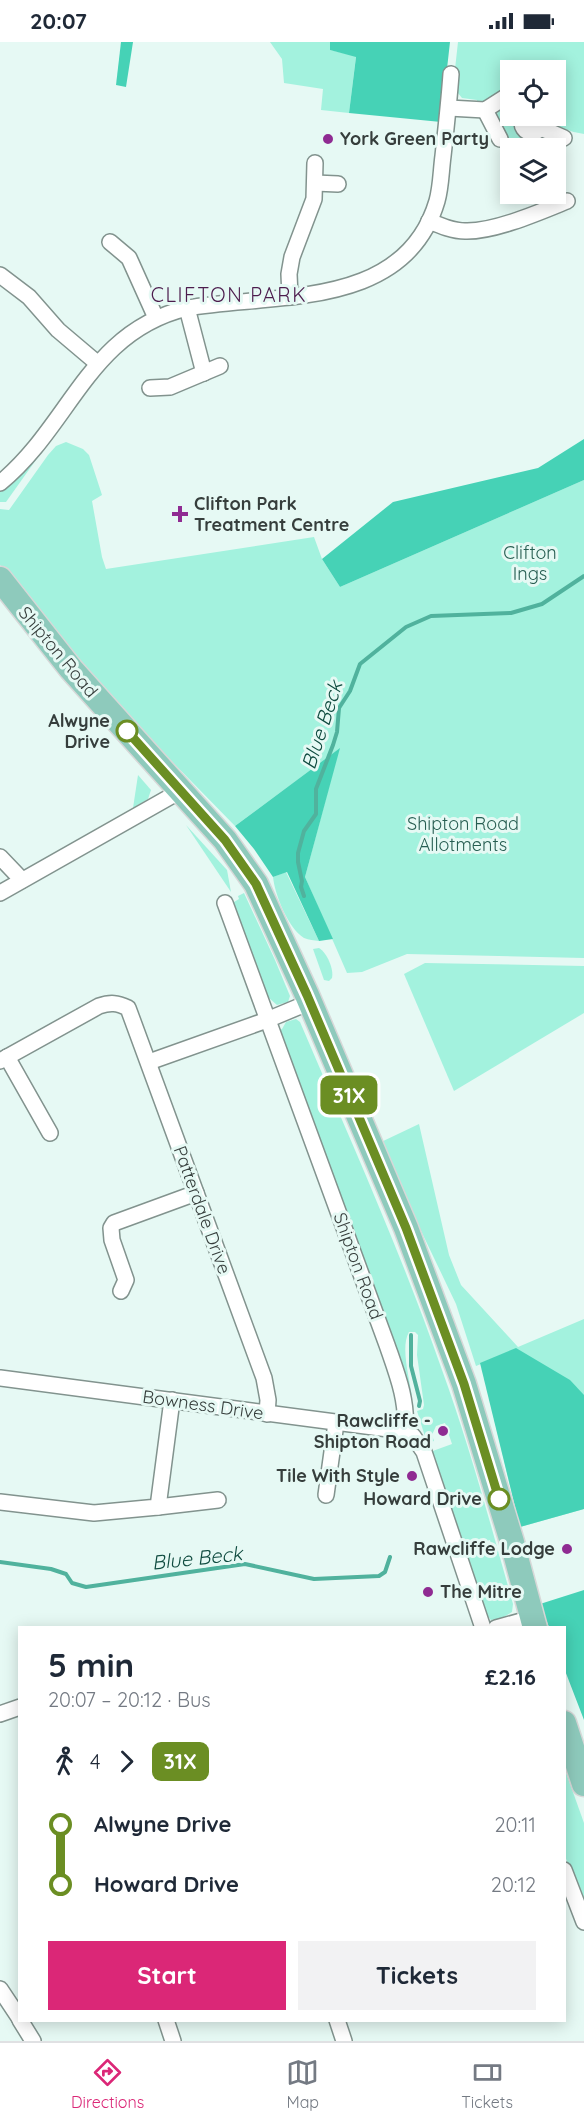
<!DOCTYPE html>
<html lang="en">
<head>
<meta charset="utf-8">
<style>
	body { margin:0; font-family:Quicksand,sans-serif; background:#f2f2f3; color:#1f2937; height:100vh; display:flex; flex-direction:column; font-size:22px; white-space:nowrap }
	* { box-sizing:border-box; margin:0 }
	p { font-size:20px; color:#747a83 }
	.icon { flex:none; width:33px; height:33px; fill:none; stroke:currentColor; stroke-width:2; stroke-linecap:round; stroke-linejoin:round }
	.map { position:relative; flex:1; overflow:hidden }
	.sheet { position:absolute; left:18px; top:1584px; width:548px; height:396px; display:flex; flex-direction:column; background:#fff; border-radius:0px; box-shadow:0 3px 15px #0003 }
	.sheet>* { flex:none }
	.badge { padding:0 12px; border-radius:9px; font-size:21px; line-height:39px }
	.controls { position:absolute; left:500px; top:18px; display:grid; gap:12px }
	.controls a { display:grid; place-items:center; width:66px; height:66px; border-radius:0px; background:#fff; box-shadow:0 3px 15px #0003; font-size:30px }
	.map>.badge { position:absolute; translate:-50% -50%; box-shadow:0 0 0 3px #fff }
	.legs { display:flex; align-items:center; gap:9px; height:66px; padding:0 30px; font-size:20px }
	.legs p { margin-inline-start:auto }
	.summary { display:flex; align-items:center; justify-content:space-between; height:102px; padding:0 30px }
	h1 { font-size:33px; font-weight:700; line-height:45px }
	.button { display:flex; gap:12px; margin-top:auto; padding:12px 30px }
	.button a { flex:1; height:69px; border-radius:0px; background:#db2777; color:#fff; font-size:24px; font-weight:700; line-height:69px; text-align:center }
	.button a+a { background:#f2f2f3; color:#1f2937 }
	ul { padding:0 30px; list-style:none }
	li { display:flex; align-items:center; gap:21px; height:60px; font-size:22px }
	li i { display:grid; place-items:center; width:9px; height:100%; margin:0 8px; background:currentColor }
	li i::after { content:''; width:15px; height:15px; margin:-8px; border:4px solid; border-radius:50%; background:#fff }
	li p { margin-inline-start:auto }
	li:first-child i { background:linear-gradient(#0000 50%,currentColor 0) }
	li:last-child i { background:linear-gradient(currentColor 50%,#0000 0) }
	.status { display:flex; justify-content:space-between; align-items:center; height:42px; padding:0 30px; background:#fff; direction:ltr }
	.status svg { height:16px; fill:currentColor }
	.menu { display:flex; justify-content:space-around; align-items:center; height:84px; border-top:2px solid #e0e1e3; background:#fff; font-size:16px; color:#747a83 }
	.menu a { display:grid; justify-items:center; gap:3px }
	.menu .selected { color:#db2777 }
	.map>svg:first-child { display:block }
	.green { fill:#a3f2de }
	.forest { fill:#46d2b6 }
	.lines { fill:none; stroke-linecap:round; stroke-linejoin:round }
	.stream { stroke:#50b29d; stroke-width:4 }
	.street-casing { stroke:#82938e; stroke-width:18 }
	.primary-casing { stroke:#d7d8d8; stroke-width:27 }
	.street { stroke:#fff; stroke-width:15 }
	.primary { stroke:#8ecabc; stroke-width:24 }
	.line-1-casing { stroke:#fff; stroke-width:14 }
	.line-1 { stroke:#6b8e23; stroke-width:9 }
	.poi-dot { fill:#8f2b92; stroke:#e6f9f4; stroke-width:2 }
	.stop-1-dot { fill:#fff; stroke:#6b8e23; stroke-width:3 }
	.labels { text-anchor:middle; stroke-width:6; stroke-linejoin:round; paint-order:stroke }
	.poi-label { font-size:18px; font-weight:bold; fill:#363e3c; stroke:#e6f9f4; text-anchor:start }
	.park-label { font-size:18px; fill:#275e52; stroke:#e6f9f4 }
	.street-label { font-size:18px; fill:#363e3c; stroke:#e6f9f4 }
	.stop-label { font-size:18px; font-weight:bold; fill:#363e3c; stroke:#e6f9f4; text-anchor:end }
	.neighbourhood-label { font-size:20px; letter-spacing:1.5px; fill:#4c1c4d; stroke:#e6f9f4 }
	.water-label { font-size:20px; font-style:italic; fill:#0f4b3f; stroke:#e6f9f4 }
</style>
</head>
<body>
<div class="status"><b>20:07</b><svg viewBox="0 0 49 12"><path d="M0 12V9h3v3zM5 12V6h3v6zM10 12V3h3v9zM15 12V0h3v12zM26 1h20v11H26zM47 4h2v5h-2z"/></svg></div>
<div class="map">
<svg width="584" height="1999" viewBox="0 0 584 1999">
	<rect width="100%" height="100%" fill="#e6f9f4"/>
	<!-- green -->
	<g class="green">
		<polygon points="270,0 330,0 330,8 356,14 349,71 321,68 323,47 284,41 282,17"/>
		<path d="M458 0H584V92C571 90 554 85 546 74H555V28H510V44L483 61 477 62V58L462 56 453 45Z"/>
		<path d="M510 55V74H517L525 92 524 99 505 97C494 75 492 73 510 55Z"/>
		<polygon points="66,400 83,407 89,413 102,453 92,459 102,515 106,527 314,495 322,517 340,545 584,438 584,916 407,912 362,930 347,931 305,835 339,707 235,784 149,696 65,605 0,523 0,467 9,468 48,413 56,404"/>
		<polygon points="38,415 6,460 0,460 0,448"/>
		<polygon points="138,733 151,748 148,757 133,766"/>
		<polygon points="186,783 227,828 231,850"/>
		<path d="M286 830 319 899C314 898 309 898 304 896 288 886 275 853 273 835Z"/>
		<polygon points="244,851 275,918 290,954 288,960 277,963 269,956 265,957 232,865 234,860 239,857 238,854"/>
		<path d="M319 906C327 911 334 927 332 936L329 939 324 938 313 907Z"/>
		<polygon points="425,921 584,924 584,971 454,1049 404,932"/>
		<path d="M296 977 300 980C349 1095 401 1210 442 1328 470 1405 491 1484 513 1562L512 1570 502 1576 491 1578 486 1572 466 1515 480 1510 482 1514 493 1510 490 1498 486 1499 485 1497 478 1499 481 1508 465 1513 430 1410 452 1402 445 1381 436 1384 432 1393 434 1399 427 1401 417 1369 423 1367 424 1363 417 1313 418 1293 415 1290H409C400 1305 410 1338 412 1355L279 988 282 987 286 980Z"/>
		<polygon points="419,1082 449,1213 461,1243 518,1305 584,1277 584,1467 520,1485 481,1322 476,1324 456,1262 379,1101"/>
		<polygon points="564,1725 584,1781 584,1867 564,1811"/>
	</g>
	<!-- forest -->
	<g class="forest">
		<polygon points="121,0 133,0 126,45 116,43"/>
		<polygon points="330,0 450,0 441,80 349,71 356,15 330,8"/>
		<polygon points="584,397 584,438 340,545 322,517 393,460 538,426"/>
		<polygon points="340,706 305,835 333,897 319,899 287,830 273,835 254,807 235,784"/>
		<polygon points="516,1306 570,1338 584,1353 584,1467 520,1485 480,1321"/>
		<polygon points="584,1548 584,1678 564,1626 564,1586 549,1585 540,1562"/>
	</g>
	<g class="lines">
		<!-- stream -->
		<g class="stream">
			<polyline points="304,854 301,845 302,839 298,820 298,811 304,789 316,772 316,747 333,703 337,690 339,666 350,649 360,622 406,585 431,574 511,571 542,562 584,534"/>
			<polyline points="411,1293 411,1324 420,1359 419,1364"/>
			<polyline points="0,1520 51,1527 66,1532 72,1541 86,1545 245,1522 314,1537 379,1534 385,1530 390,1515"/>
		</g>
		<!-- street casing -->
		<g class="street-casing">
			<g id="street">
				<polyline points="449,66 485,68 510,52"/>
				<polyline points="485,68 500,97"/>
				<path d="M523 74C516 96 547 96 542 74"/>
				<polyline points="541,86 564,96"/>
				<polyline points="315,141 338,142"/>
				<path d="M429 179C441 184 453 189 465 189 494 190 540 170 567 159"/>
				<polyline points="110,200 129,216 156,276"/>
				<polyline points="0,233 29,255 58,288 97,321"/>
				<polyline points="290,255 289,232 292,215 314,157 315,121"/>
				<polyline points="187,266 204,331"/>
				<polyline points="150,346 170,345 220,324"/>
				<path d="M0 441C71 383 88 290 187 266 276 251 405 268 437 159 441 145 441 129 443 114 446 87 449 60 451 32"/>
				<polyline points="0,815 22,838"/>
				<polyline points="0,851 182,748"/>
				<path d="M225 861 387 1303C397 1332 408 1359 405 1390"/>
				<polyline points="7,1015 50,1091"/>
				<path d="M0 1019 99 964C111 960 117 961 128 966L264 1336 268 1358 267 1372"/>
				<polyline points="149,1020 267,978 310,960"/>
				<polyline points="121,1249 126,1238 112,1198 111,1186 114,1181 196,1151"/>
				<polyline points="0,1336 396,1388 413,1394 424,1410 483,1586"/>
				<polyline points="326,1453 336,1381"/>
				<polyline points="0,1460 94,1471 158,1465 172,1358"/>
				<polyline points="158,1465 218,1458"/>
				<polyline points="496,1586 532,1576"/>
				<polyline points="0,1672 20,1665"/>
				<polyline points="564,1828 584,1880"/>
				<polyline points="0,1947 20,1977"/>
				<polyline points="20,1978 33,1999"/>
				<polyline points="166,1978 173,1999"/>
				<polyline points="337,1978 344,1999"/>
			</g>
		</g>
		<!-- primary casing -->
		<g class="primary-casing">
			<g id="primary">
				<polyline points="0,537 71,627 225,798 256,842 307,953 406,1186 464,1342 512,1500 535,1586"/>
				<polyline points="564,1681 584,1742"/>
			</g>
		</g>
		<!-- street -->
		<use href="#street" class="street"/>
		<!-- primary -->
		<use href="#primary" class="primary"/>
	</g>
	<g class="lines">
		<!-- line-1 casing -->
		<g class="line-1-casing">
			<polyline id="line-1" points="127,689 225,798 256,842 307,953 406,1186 464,1342 499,1457"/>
		</g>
		<!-- line-1 -->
		<use href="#line-1" class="line-1"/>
	</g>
	<!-- markers -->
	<g class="poi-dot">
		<circle cx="328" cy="97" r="6"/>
		<path d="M177 463h6v6h6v6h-6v6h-6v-6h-6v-6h6z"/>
		<circle cx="443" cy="1389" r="6"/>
		<circle cx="412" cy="1434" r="6"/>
		<circle cx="567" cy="1507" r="6"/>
		<circle cx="428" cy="1550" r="6"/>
	</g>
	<g class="stop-1-dot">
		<circle cx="127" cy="689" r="10"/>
		<circle cx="499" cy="1457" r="10"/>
	</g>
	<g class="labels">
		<!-- poi labels -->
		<g class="poi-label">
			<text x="340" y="103">York Green Party</text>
			<text x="194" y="468">Clifton Park<tspan x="194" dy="21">Treatment Centre</tspan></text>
			<text x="431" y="1385" text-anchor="end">Rawcliffe -<tspan x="431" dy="21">Shipton Road</tspan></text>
			<text x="400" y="1440" text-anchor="end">Tile With Style</text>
			<text x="555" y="1513" text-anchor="end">Rawcliffe Lodge</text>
			<text x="440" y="1556">The Mitre</text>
		</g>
		<!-- park labels -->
		<g class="park-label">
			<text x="530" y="517">Clifton<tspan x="530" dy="21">Ings</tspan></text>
			<text x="463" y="788">Shipton Road<tspan x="463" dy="21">Allotments</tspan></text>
		</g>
		<!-- street labels -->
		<g class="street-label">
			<text transform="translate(58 610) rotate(50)" y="6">Shipton Road</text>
			<text transform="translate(202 1168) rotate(70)" y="6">Patterdale Drive</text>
			<text transform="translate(358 1224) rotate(70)" y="6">Shipton Road</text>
			<text transform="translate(203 1363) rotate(8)" y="6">Bowness Drive</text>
		</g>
		<!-- stop labels -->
		<g class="stop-label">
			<text x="110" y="685">Alwyne<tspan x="110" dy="21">Drive</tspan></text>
			<text x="482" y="1463">Howard Drive</text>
		</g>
		<!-- neighbourhood labels -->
		<g class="neighbourhood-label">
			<text x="229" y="260">CLIFTON PARK</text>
		</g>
		<!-- water labels -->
		<g class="water-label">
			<text transform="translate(322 683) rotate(-72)" y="7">Blue Beck</text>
			<text transform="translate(197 1516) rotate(-6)" y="7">Blue Beck</text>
		</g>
	</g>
</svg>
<div class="controls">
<a><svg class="icon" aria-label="locate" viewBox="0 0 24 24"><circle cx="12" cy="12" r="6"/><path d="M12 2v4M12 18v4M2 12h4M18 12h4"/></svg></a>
<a><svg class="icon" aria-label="layers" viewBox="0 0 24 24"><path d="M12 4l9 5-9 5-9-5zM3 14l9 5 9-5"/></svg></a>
</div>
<b class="badge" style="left:349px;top:1053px;background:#6b8e23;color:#fff">31X</b>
<section class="sheet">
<div class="summary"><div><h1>5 min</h1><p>20:07 – 20:12 · Bus</p></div><b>£2.16</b></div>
<div class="legs"><svg class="icon" aria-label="walk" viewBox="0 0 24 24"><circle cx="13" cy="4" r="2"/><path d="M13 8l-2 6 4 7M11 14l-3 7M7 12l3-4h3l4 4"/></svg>4<svg class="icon" aria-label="forward" viewBox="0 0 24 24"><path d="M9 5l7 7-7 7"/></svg><b class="badge" style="background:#6b8e23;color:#fff">31X</b></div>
<ul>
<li><i style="color:#6b8e23"></i><b>Alwyne Drive</b><p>20:11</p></li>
<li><i style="color:#6b8e23"></i><b>Howard Drive</b><p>20:12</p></li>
</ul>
<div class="button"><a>Start</a><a>Tickets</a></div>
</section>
</div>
<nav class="menu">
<a class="selected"><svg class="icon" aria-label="directions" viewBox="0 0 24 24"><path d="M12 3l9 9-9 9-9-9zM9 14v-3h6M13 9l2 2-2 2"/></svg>Directions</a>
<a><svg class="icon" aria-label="map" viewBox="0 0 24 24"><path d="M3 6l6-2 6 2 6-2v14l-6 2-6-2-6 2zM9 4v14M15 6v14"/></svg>Map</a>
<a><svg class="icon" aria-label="tickets" viewBox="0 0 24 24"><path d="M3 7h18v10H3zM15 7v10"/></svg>Tickets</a>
</nav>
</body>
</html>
